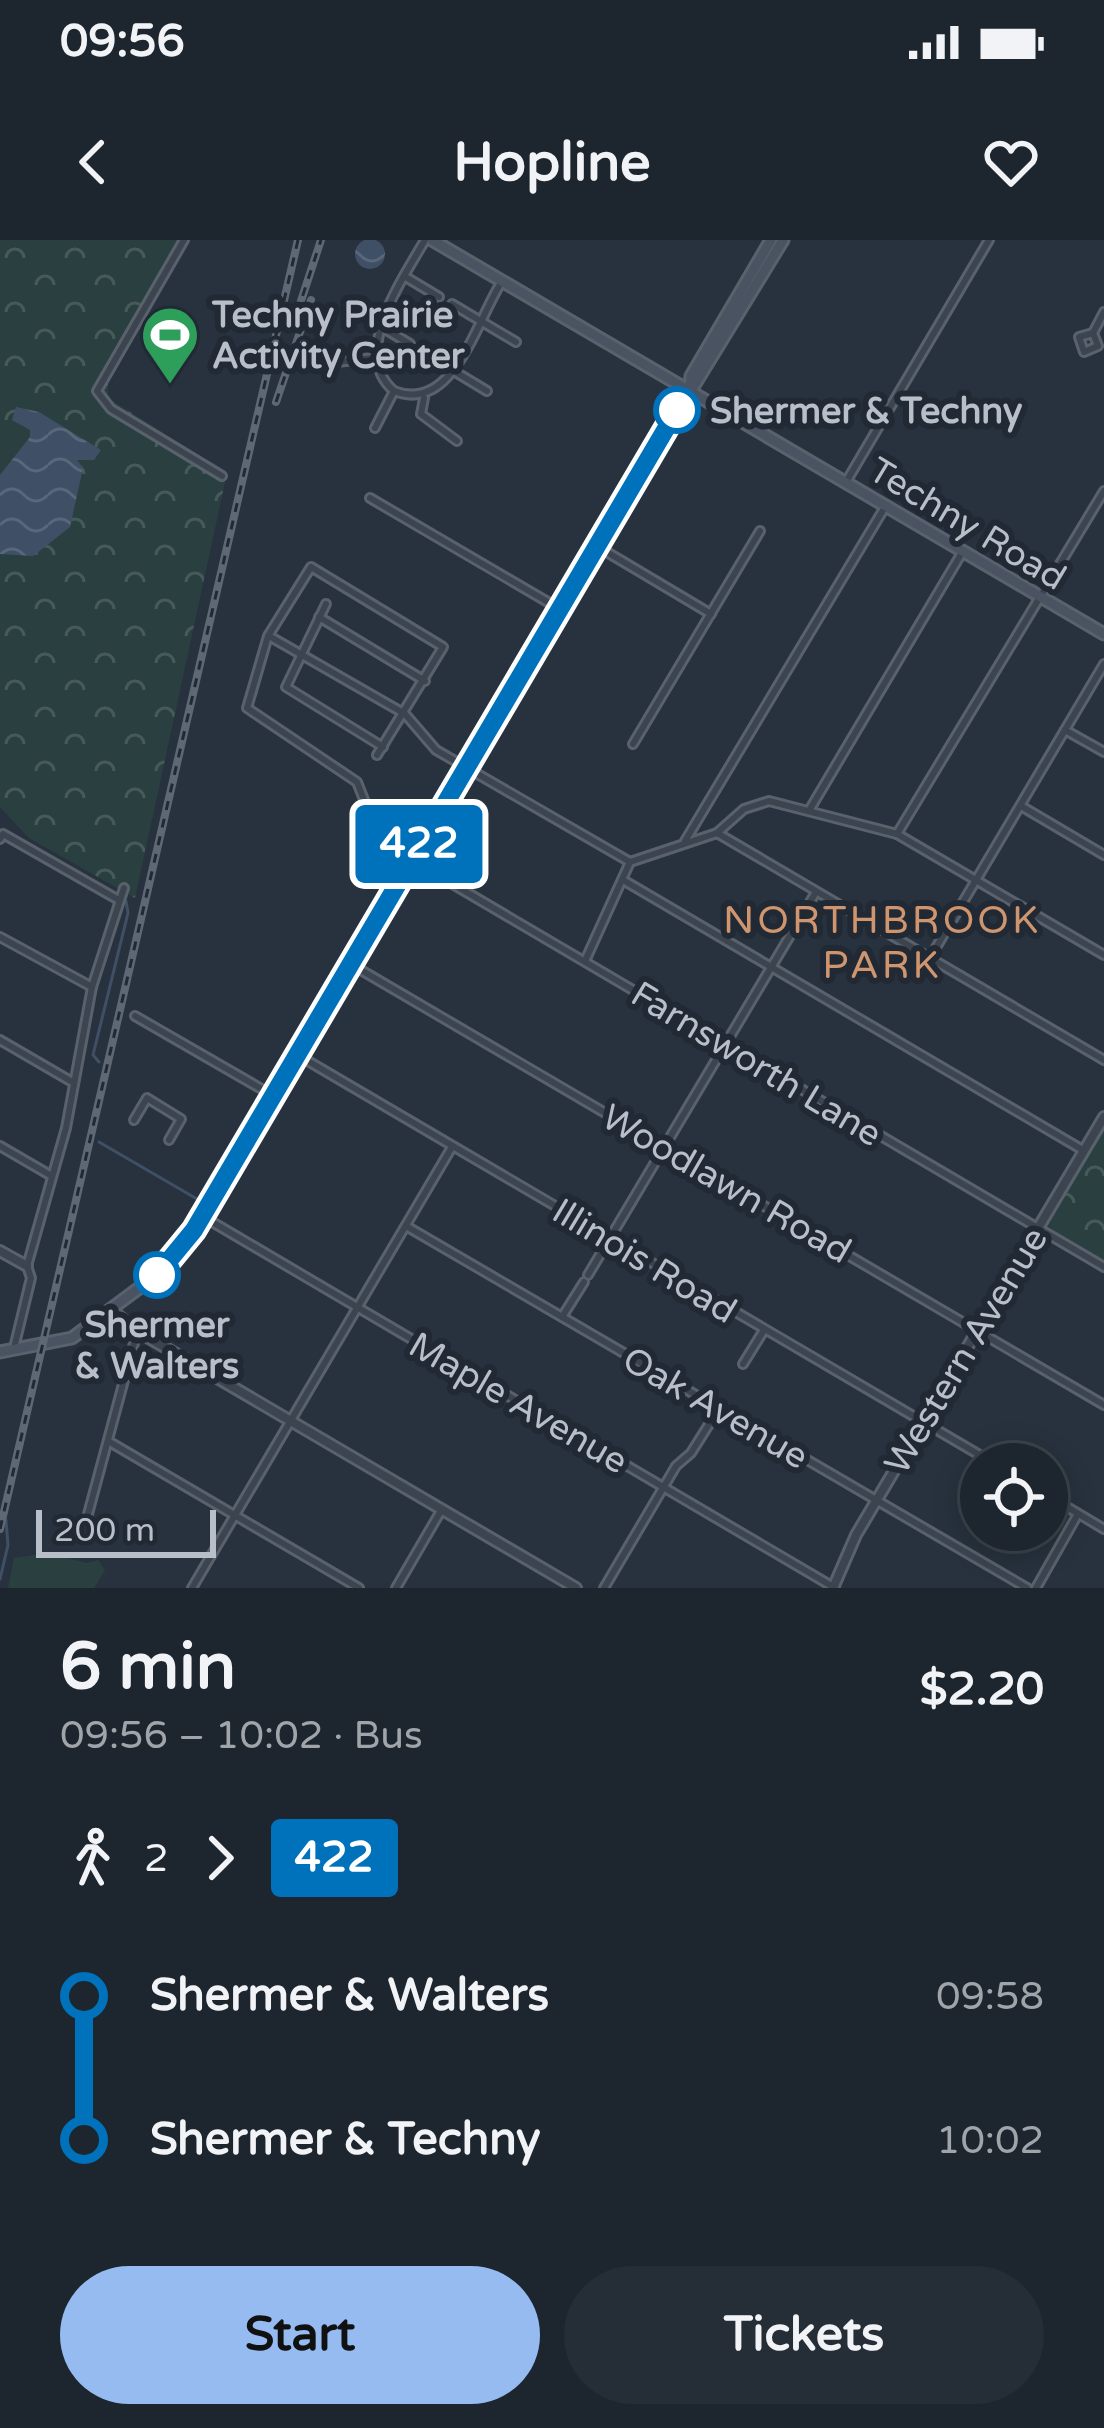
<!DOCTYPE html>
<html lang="en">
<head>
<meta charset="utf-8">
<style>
	body { margin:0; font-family:"Varela Round",sans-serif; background:#252e36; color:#f1f3f6; height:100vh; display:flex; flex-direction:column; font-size:45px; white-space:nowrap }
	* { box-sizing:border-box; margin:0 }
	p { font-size:39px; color:#a0a5aa }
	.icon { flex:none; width:66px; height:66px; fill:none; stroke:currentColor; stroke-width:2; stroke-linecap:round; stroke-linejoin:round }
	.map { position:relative; height:1348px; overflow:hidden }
	.panel { display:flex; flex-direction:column; background:#1d262e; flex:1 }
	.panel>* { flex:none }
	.badge { padding:0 24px; border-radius:9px; font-size:42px; line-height:78px }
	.controls { position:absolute; left:960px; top:1203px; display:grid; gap:24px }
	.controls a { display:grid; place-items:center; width:108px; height:108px; border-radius:50%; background:#1d262e; box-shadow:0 6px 30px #0003,0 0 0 3px #3b434a; font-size:60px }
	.scale { position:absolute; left:36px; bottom:30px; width:180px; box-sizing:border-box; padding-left:12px; border:6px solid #b8bfc9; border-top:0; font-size:33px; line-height:42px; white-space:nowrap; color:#b8bfc9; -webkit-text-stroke:9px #202934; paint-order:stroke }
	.map>.badge { position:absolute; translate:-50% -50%; box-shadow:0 0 0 6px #fff }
	.legs { display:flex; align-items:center; gap:18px; height:132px; padding:0 60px; font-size:39px }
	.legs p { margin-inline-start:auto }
	.head { display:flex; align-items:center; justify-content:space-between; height:204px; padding:0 60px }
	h1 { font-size:66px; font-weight:700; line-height:90px }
	.cta { display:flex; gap:24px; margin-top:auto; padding:24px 60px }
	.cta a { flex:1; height:138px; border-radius:72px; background:#95bbf0; color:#111; font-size:48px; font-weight:700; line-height:138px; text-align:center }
	.cta a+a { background:#252e36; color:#f1f3f6 }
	ul { padding:0 60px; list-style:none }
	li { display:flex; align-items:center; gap:42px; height:144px; font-size:45px }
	li i { display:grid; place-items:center; width:18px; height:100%; margin:0 15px; background:currentColor }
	li i::after { content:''; width:30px; height:30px; margin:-15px; border:9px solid; border-radius:50%; background:#1d262e }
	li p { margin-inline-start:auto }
	li:first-child i { background:linear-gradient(#0000 50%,currentColor 0) }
	li:last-child i { background:linear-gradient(currentColor 50%,#0000 0) }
	.status { display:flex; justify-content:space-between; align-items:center; height:84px; padding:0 60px; background:#1d262e; direction:ltr }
	.status svg { height:33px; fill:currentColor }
	header { display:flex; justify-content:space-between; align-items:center; height:156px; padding:0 60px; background:#1d262e; font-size:54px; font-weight:700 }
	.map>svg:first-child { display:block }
	.green { fill:#2a4040 }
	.park { fill:url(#park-crowns) }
	.water { fill:url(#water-waves) }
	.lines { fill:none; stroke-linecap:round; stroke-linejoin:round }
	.stream { stroke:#3f5066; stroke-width:3 }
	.minor-casing { stroke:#59626c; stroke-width:12 }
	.tertiary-casing { stroke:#59626c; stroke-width:14 }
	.secondary-casing { stroke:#59626c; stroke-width:15 }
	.minor { stroke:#3b444f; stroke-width:6 }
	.tertiary { stroke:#3b444f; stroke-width:8 }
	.secondary { stroke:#4a5361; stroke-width:9 }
	.rail-casing { stroke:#5e6875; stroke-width:8 }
	.rail { stroke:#202934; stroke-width:3; stroke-dasharray:9; stroke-linecap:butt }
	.line-1-casing { stroke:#fff; stroke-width:27 }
	.line-1 { stroke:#0072bc; stroke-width:18 }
	.stop-1-dot { fill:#fff; stroke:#0072bc; stroke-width:6 }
	.labels { text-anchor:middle; stroke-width:12; stroke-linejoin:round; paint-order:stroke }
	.poi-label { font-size:36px; font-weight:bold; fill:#b8bfc9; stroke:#202934; text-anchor:start }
	.stop-label { font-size:36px; font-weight:bold; fill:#b8bfc9; stroke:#202934; text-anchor:start }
	.street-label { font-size:36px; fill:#b8bfc9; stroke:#202934 }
	.neighbourhood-label { font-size:39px; letter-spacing:3px; fill:#ce956e; stroke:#202934 }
</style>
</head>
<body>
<div class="status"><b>09:56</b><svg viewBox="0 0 49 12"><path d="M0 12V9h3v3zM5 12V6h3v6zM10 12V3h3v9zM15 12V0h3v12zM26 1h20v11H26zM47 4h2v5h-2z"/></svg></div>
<header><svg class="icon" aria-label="back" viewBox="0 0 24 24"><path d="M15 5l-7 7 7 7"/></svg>Hopline<svg class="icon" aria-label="heart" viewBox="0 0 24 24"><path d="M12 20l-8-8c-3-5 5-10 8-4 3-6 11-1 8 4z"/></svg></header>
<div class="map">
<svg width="1104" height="1348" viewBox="0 0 1104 1348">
	<defs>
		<pattern id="park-crowns" width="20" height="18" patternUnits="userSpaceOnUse" patternTransform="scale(3)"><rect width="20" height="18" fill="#2a4040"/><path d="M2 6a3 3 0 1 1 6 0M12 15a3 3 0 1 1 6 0" fill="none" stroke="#475a5a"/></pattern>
		<pattern id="water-waves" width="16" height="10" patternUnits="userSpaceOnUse" patternTransform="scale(3)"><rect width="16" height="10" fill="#3f5066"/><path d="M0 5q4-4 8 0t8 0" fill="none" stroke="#59677b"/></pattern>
	</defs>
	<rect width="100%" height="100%" fill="#27323e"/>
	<!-- green -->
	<polygon class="green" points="49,1313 86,1323 98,1320 105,1330 94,1348 8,1348 14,1318"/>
	<!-- park -->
	<g class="park">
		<polygon points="0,0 189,0 108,136 108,158 227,233 135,658 29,598 0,567"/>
		<polygon points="1104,886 1104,1023 1046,985"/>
	</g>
	<!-- water -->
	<g class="water">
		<circle cx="370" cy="14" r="15"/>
		<polygon points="16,167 39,172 101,210 94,220 77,220 83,228 70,287 33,316 0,314 0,235 30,197 30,190 12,180"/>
	</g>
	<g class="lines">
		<!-- stream -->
		<g class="stream">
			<polyline points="355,701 360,693"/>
			<polyline points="350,711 353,706"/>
			<polyline points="99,822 93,815 128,673 126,661"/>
			<polyline points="99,902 197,959"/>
			<polyline points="0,1339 8,1305 6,1280"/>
		</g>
		<!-- minor casing -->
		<g class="minor-casing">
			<g id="minor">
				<polyline points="184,0 97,151 111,169 222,236"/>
				<path d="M425 0C402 40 350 114 394 151 453 174 476 82 502 41"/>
				<polyline points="404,36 439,57"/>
				<polyline points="452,64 516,102"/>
				<polyline points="385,89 410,104"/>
				<polyline points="1093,93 1098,106 1084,112 1079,97 1093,93 1104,72"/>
				<polyline points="424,113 487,151"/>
				<polyline points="327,123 374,118"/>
				<polyline points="424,158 421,174 457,201"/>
				<polyline points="375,188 394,151"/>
				<polyline points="846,242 989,0"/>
				<polyline points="370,258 558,368"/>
				<polyline points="595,305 711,374"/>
				<polyline points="326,364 286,447 383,507"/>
				<polyline points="319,377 425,441"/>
				<polyline points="269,396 405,474 436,510 630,622"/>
				<polyline points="1065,490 1104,512"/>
				<polyline points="633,504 760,291"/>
				<polyline points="377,515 443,407 311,327 268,396 247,468 357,542 377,593 408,623"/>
				<polyline points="1021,566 1104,615"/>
				<polyline points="810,569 963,311"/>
				<polyline points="717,593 1104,820"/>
				<polyline points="897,594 1104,251"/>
				<polyline points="0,599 3,594 117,659"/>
				<polyline points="685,601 885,267"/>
				<polyline points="410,619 1104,1027"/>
				<polyline points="623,640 1081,909"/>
				<polyline points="0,697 92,747"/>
				<polyline points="931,716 1104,424"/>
				<polyline points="585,721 630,622 717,593 744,569 769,561 897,594 1104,715"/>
				<polyline points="349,723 1104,1165"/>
				<polyline points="135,776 272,855"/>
				<polyline points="0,800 74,843"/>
				<polyline points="296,814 995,1224"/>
				<polyline points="134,880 147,858 181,879 169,900"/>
				<polyline points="0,906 50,935"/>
				<polyline points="202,976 835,1348"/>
				<polyline points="406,986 1027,1348"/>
				<polyline points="588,1035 816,652"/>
				<polyline points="562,1077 584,1042"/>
				<polyline points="14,1108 31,1038 27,1026 66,888 92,747 124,648"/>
				<polyline points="743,1124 764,1090"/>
				<polyline points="108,1201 359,1348"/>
				<polyline points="1047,1255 1104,1289"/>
				<polyline points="88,1274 137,1092"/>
				<polyline points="192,1348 452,907"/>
				<polyline points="396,1348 442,1269"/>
				<polyline points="604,1348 676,1226 691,1213 718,1170"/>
				<polyline points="1036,1348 1078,1274"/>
			</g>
		</g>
		<!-- tertiary casing -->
		<g class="tertiary-casing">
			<g id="tertiary">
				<polyline points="0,1011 27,1026"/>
				<polyline points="112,1070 137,1091 576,1348"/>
				<polyline points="833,1348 856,1295 1104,877"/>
			</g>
		</g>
		<!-- secondary casing -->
		<g class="secondary-casing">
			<g id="secondary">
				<polyline points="432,0 1104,394"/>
				<polyline points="690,149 691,136 771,0"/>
				<polyline points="0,1112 72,1098 162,1031 187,1001 576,338 783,0"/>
			</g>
		</g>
		<!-- minor -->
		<use href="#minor" class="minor"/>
		<!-- tertiary -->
		<use href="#tertiary" class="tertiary"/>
		<!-- secondary -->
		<use href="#secondary" class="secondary"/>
		<!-- rail casing -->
		<g class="rail-casing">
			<g id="rail">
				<polyline points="297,73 321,0"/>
				<polyline points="276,162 311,60"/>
				<polyline points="0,1289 298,0"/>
			</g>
		</g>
		<!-- rail -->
		<use href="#rail" class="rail"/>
	</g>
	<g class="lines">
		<!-- line-1 casing -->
		<g class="line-1-casing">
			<polyline id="line-1" points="157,1035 194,990 677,170"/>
		</g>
		<!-- line-1 -->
		<use href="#line-1" class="line-1"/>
	</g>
	<!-- icons -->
	<defs>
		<g id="stadium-pin" transform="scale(3)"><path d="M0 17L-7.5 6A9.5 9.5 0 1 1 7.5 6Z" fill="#2e9e5b" stroke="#202934"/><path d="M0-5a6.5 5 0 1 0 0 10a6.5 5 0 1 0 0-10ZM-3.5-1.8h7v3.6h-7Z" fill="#fff"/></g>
	</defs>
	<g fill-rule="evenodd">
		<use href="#stadium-pin" x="170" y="95"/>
	</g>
	<!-- markers -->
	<g class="stop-1-dot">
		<circle cx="677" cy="170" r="21"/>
		<circle cx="157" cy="1035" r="21"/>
	</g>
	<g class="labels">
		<!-- poi labels -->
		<g class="poi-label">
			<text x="212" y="87">Techny Prairie<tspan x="212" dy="41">Activity Center</tspan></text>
		</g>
		<!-- stop labels -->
		<g class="stop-label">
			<text x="710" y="183">Shermer &amp; Techny</text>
			<text x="157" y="1097" text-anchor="middle">Shermer<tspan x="157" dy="41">&amp; Walters</tspan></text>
		</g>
		<!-- street labels -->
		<g class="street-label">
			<text transform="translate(968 283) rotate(31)" y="13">Techny Road</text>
			<text transform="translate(757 823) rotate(31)" y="13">Farnsworth Lane</text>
			<text transform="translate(727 943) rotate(30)" y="13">Woodlawn Road</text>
			<text transform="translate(645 1020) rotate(31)" y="13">Illinois Road</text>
			<text transform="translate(965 1110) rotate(-59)" y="13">Western Avenue</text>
			<text transform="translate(519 1162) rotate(30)" y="13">Maple Avenue</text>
			<text transform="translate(716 1167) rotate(30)" y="13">Oak Avenue</text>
		</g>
		<!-- neighbourhood labels -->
		<g class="neighbourhood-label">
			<text x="882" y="693">NORTHBROOK<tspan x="882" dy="45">PARK</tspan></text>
		</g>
	</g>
</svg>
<div class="controls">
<a><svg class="icon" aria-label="locate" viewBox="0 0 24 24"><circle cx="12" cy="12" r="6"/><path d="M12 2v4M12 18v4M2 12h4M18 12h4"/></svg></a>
</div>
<div class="scale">200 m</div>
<b class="badge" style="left:419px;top:604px;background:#0072bc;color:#fff">422</b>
</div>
<section class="panel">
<div class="head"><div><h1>6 min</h1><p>09:56 – 10:02 · Bus</p></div><b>$2.20</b></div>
<div class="legs"><svg class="icon" aria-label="walk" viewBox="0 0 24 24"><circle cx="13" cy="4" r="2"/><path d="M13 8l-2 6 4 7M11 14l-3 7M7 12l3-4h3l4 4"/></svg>2<svg class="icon" aria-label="forward" viewBox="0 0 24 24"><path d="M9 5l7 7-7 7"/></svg><b class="badge" style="background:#0072bc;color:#fff">422</b></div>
<ul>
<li><i style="color:#0072bc"></i><b>Shermer &amp; Walters</b><p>09:58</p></li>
<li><i style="color:#0072bc"></i><b>Shermer &amp; Techny</b><p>10:02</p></li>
</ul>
<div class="cta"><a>Start</a><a>Tickets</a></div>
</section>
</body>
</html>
